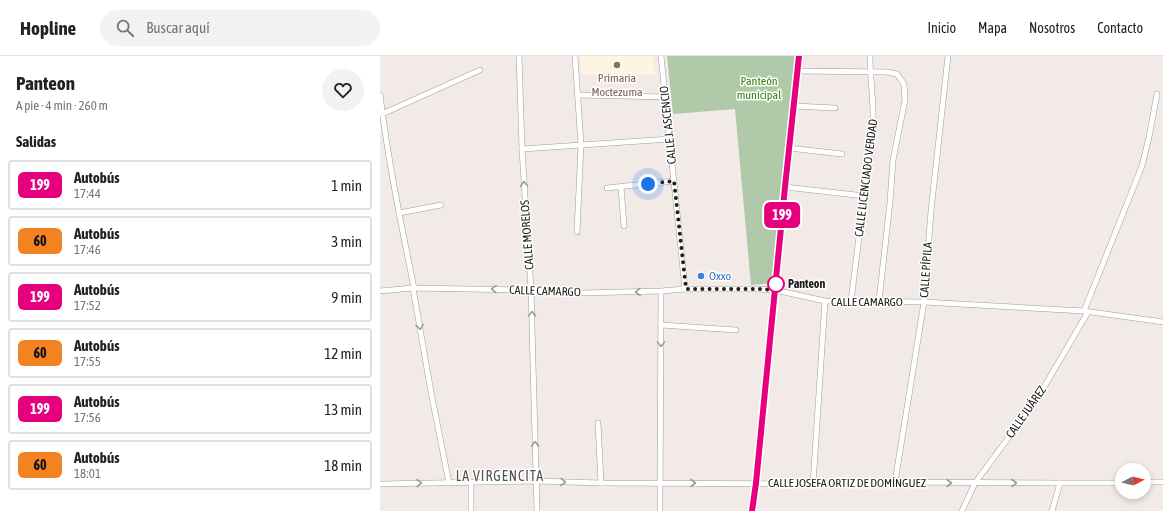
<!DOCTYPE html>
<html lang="es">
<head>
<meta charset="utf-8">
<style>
	body { margin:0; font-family:"Asap Condensed",sans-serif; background:#f2f2f2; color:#222; height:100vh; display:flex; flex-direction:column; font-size:15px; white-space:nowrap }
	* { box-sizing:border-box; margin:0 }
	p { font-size:13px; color:#767676 }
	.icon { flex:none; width:22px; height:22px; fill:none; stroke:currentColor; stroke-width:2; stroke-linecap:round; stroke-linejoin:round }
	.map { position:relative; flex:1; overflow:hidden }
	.side { display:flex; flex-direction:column; background:#fff; width:380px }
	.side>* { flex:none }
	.badge { padding:0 8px; border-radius:6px; font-size:14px; line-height:26px }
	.needle { width:26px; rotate:83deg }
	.controls { position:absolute; left:735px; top:407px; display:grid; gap:8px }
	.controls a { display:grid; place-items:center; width:36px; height:36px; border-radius:50%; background:#fff; box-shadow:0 2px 6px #0003; font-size:20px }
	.you { position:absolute; width:20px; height:20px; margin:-10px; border:3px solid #fff; border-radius:50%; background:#1a73e8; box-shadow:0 0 0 6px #1a73e833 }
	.map>.badge { position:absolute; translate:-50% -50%; box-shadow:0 0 0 2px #fff }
	h2 { padding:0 16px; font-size:15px; line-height:36px }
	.round { display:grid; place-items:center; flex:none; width:42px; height:42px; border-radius:21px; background:#f2f2f2 }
	.head { display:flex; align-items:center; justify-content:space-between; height:68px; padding:0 16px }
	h1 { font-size:19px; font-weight:700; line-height:30px }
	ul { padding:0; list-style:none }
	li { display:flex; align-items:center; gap:12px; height:50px; margin:0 8px 6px; padding:0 8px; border:2px solid #e0e0e0; border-radius:4px }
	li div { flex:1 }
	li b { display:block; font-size:15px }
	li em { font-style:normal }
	li .badge { min-width:44px; font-weight:700; text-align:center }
	header { display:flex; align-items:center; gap:24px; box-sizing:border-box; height:56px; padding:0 20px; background:#fff; border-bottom:1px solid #e0e0e0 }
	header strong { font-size:19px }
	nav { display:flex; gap:22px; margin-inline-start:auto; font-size:14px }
	.search { width:280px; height:36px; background:#f2f2f2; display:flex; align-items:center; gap:10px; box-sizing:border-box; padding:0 14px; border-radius:22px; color:#767676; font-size:15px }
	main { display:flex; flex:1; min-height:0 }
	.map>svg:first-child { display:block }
	.education { fill:#fff3e2 }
	.cemetery { fill:#b0c9a8 }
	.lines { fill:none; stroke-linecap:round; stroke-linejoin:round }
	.street-casing { stroke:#9d9d9d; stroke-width:6 }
	.street { stroke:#fff; stroke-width:5 }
	.oneway { stroke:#9b9b9b }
	.line-casing { stroke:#fff; stroke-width:9 }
	.line { stroke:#e6007e; stroke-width:6 }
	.walk { stroke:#202020; stroke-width:4; stroke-dasharray:0 7.2 }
	.education-dot { fill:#8d6e63; stroke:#fff; stroke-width:1.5 }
	.shop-dot { fill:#3f7fe0; stroke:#fff; stroke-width:1.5 }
	.stop-dot { fill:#fff; stroke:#e6007e; stroke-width:2 }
	.labels { text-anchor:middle; stroke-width:3; stroke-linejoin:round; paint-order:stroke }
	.education-label { font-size:12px; fill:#785e54; stroke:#fff }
	.park-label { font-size:12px; fill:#31800d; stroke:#fff }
	.street-label { font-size:12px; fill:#202020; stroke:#fff }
	.shop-label { font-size:12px; fill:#366cbe; stroke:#fff; text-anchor:start }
	.stop-label { font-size:12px; font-weight:bold; fill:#202020; stroke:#fff; text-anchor:start }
	.quarter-label { font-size:14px; letter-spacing:1px; fill:#535353; stroke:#fff }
</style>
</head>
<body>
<header>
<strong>Hopline</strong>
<div class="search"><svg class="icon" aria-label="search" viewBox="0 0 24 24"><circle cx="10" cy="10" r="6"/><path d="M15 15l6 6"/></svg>Buscar aquí</div>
<nav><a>Inicio</a><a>Mapa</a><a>Nosotros</a><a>Contacto</a></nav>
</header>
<main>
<section class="side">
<div class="head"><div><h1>Panteon</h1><p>A pie · 4 min · 260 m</p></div><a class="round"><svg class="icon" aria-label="heart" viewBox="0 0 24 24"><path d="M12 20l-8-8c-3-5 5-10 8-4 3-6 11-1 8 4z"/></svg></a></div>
<h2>Salidas</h2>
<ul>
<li><span class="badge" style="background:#e6007e;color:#fff">199</span><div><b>Autobús</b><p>17:44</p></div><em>1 min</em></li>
<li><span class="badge" style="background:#f58220;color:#111">60</span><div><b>Autobús</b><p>17:46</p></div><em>3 min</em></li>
<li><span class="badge" style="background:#e6007e;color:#fff">199</span><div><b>Autobús</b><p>17:52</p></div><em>9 min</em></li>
<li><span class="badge" style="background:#f58220;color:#111">60</span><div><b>Autobús</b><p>17:55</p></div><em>12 min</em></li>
<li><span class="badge" style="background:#e6007e;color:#fff">199</span><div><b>Autobús</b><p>17:56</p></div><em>13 min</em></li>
<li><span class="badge" style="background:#f58220;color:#111">60</span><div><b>Autobús</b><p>18:01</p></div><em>18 min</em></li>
</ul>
</section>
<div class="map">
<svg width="783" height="455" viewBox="0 0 783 455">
	<rect width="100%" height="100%" fill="#f1eae7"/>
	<!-- education -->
	<polygon class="education" points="200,0 273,0 275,19 201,18"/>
	<!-- cemetery -->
	<polygon class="cemetery" points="287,0 415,0 393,227 371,229 355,53 293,58"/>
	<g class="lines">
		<!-- street casing -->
		<g class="street-casing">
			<g id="street">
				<polyline points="139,0 142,93 151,234 157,455"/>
				<polyline points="195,0 201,89 197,176"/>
				<polyline points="281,0 305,233"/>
				<polyline points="418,15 506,16 517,18 524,28 525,44 513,104 510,146 499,245"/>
				<path d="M0 39C8 104 21 168 34 232"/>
				<polyline points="198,39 286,41"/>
				<polyline points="414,50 455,52"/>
				<polyline points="2,58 100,14"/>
				<polyline points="409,92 462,98"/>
				<polyline points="142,93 290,83"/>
				<polyline points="241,131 244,170"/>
				<polyline points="405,131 485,140"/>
				<polyline points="227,132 294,125"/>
				<polyline points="19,157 61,149"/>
				<polyline points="33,232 51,336 69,427"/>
				<polyline points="0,235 33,232 151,234 201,237 281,235 305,233 378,233 395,234 445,245 544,246 704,255 783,266"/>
				<path d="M471 245 493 69C494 46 490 23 490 0"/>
				<polyline points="704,255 762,110 769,81 777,38"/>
				<polyline points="281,269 356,274"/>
				<polyline points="218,367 221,427"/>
				<polyline points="91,426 91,455"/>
				<polyline points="515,426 544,246 551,155 568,0"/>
				<polyline points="764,426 783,426"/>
				<polyline points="0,428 156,425 221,427 433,428 515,426 680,427 742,427"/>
				<polyline points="433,428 445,245"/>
				<polyline points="280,455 281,235"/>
				<polyline points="372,455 376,427 405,131 419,0"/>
				<polyline points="582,455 595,427 657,343 708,256"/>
				<polyline points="672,455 680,427"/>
			</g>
		</g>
		<!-- street -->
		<use href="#street" class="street"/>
	</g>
	<!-- one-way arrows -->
	<defs><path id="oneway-chevron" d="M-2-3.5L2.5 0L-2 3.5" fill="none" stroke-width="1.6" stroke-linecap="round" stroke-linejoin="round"/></defs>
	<g class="oneway">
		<use href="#oneway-chevron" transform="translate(144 128) rotate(-94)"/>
		<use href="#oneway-chevron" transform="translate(114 233) rotate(-179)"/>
		<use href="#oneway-chevron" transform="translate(258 236) rotate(179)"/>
		<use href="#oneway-chevron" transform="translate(152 258) rotate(-92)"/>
		<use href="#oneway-chevron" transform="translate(40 271) rotate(80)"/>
		<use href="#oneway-chevron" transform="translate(281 288) rotate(90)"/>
		<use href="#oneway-chevron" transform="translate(155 388) rotate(-92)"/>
		<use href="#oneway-chevron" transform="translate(183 426) rotate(2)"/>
		<use href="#oneway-chevron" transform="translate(39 427) rotate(-1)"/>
		<use href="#oneway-chevron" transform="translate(313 427)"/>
		<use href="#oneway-chevron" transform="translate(569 427)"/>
		<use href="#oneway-chevron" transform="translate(634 427)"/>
	</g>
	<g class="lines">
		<!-- line casing -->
		<g class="line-casing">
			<polyline id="line" points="372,455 376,427 405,131 419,0"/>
		</g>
		<!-- line -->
		<use href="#line" class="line"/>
		<!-- walk -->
		<polyline class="walk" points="268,128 294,125 306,233 378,233 395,234 396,228"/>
	</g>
	<!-- markers -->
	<circle class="education-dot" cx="237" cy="9" r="4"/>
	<circle class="shop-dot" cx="321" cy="220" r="4"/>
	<circle class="stop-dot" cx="396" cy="228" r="8"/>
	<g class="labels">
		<!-- education labels -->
		<g class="education-label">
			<text x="237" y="26">Primaria<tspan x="237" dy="14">Moctezuma</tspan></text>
		</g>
		<!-- park labels -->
		<g class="park-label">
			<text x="379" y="29">Panteón<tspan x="379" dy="14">municipal</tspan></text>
		</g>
		<!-- street labels -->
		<g class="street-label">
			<text transform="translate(288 69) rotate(-96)" y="4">CALLE J. ASCENCIO</text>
			<text transform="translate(486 122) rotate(-83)" y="4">CALLE LICENCIADO VERDAD</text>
			<text transform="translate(147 179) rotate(-94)" y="4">CALLE MORELOS</text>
			<text transform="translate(546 214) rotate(-86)" y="4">CALLE PÍPILA</text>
			<text transform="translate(165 235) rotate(2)" y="4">CALLE CAMARGO</text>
			<text x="487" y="250">CALLE CAMARGO</text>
			<text transform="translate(646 356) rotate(-55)" y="4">CALLE JUÁREZ</text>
			<text x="467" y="431">CALLE JOSEFA ORTIZ DE DOMÍNGUEZ</text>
		</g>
		<!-- shop labels -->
		<g class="shop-label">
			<text x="329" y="224">Oxxo</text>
		</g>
		<!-- stop labels -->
		<g class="stop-label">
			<text x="408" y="232">Panteon</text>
		</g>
		<!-- quarter labels -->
		<g class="quarter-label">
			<text x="120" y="425">LA VIRGENCITA</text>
		</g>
	</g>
</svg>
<div class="controls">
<a><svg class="needle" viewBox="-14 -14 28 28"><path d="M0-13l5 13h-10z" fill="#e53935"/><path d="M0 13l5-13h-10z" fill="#767676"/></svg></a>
</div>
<div class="you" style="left:268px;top:128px"></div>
<b class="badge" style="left:402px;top:159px;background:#e6007e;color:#fff">199</b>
</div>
</main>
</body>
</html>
